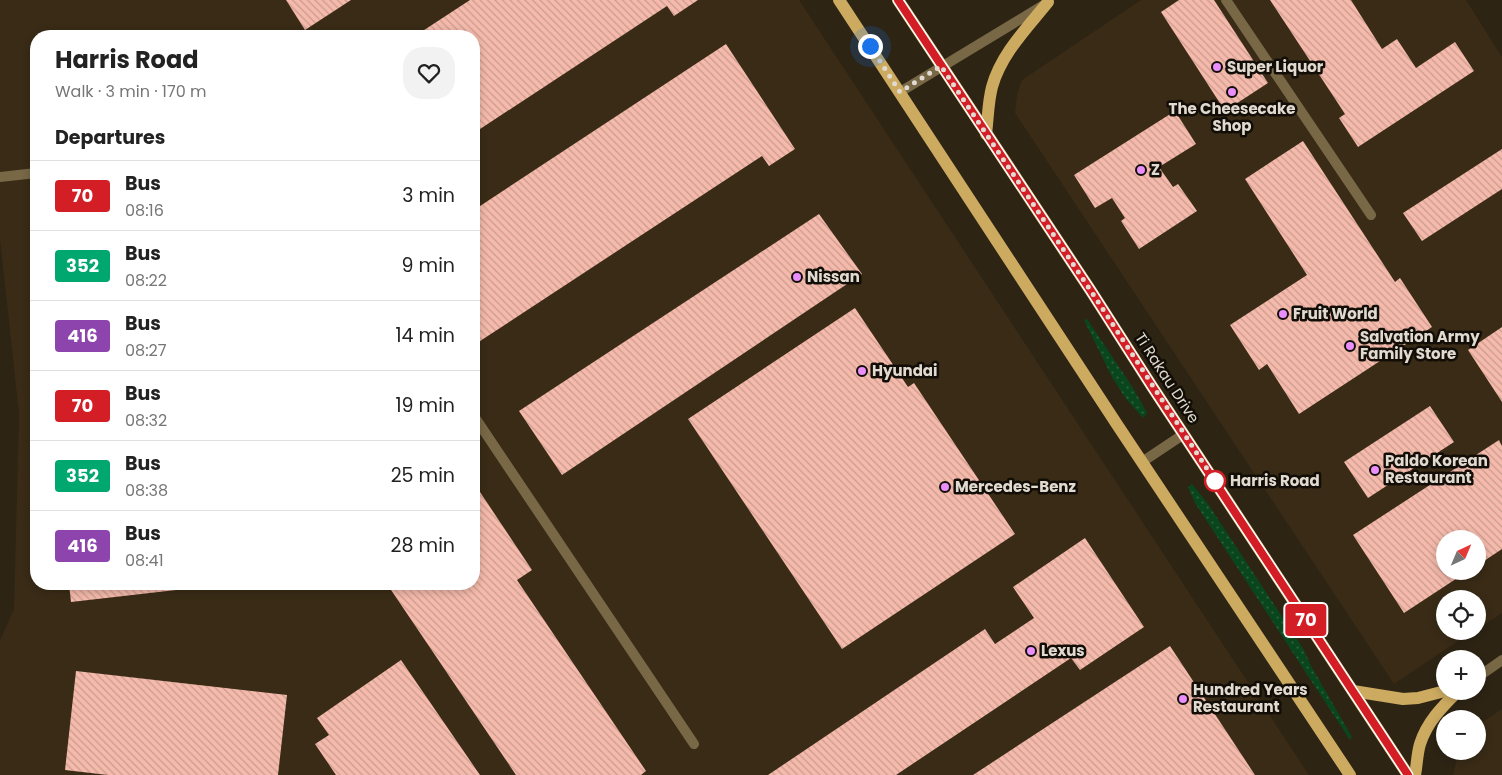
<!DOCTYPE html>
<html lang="en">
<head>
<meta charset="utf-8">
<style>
	body { margin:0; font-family:Poppins,sans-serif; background:#f2f2f2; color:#222; height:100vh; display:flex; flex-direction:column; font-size:19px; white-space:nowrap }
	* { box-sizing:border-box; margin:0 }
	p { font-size:16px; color:#767676 }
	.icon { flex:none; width:28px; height:28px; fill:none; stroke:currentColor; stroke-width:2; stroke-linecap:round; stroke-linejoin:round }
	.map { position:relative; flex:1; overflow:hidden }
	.panel { position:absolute; left:30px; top:30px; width:450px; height:560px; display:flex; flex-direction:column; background:#fff; border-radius:20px; box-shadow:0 2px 8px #0003 }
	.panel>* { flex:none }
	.badge { padding:0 10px; border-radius:4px; font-size:18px; line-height:32px }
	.needle { width:32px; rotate:44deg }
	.controls { position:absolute; left:1436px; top:530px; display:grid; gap:10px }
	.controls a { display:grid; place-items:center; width:50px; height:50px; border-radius:50%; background:#fff; box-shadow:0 2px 8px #0003; font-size:25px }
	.you { position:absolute; width:25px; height:25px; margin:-12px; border:4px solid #fff; border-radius:50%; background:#1a73e8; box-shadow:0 0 0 8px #1a73e833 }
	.map>.badge { position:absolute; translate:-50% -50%; box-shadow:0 0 0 2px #fff }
	h2 { padding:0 25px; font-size:19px; line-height:45px }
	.round { display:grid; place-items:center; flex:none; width:52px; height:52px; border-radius:20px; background:#f2f2f2 }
	.overview { display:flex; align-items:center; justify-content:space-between; height:85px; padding:0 25px }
	h1 { font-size:24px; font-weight:700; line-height:38px }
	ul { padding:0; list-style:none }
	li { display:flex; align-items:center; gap:15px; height:70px; padding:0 25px; border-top:1px solid #e0e0e0 }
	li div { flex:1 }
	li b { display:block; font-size:19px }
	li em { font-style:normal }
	li .badge { min-width:55px; font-weight:700; text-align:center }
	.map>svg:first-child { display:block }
	.built { fill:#392b16; fill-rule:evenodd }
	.grass { fill:url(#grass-dots) }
	.building { fill:url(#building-back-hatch) }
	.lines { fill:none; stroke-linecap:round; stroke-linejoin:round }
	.service { stroke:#786846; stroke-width:10 }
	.minor { stroke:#786846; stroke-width:10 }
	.tertiary { stroke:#786846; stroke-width:10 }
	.primary { stroke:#ccaa60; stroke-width:12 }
	.line-casing { stroke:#fff; stroke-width:11 }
	.line { stroke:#d31e26; stroke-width:8 }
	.walk { stroke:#e1dad0; stroke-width:5; stroke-dasharray:0 9 }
	.poi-dot { fill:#ea8dfd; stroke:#120e07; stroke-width:2 }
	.stop-dot { fill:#fff; stroke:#d31e26; stroke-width:2.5 }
	.labels { text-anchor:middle; stroke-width:5; stroke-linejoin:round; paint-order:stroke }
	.poi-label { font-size:15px; font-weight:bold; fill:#e1dad0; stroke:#120e07; text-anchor:start }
	.street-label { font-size:15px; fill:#e1dad0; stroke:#120e07 }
	.stop-label { font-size:15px; font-weight:bold; fill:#e1dad0; stroke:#120e07; text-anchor:start }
</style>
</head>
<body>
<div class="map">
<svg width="1502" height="775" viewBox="0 0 1502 775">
	<defs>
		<pattern id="grass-dots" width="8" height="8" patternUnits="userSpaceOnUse" patternTransform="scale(1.25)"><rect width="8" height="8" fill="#09461e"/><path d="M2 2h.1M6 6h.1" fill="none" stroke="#2d603e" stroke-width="1.8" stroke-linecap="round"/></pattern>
		<pattern id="building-back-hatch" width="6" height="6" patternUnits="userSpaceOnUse" patternTransform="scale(1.25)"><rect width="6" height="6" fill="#f5baab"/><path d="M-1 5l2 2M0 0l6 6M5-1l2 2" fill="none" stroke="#c99c90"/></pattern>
	</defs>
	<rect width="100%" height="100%" fill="#2d2414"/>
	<!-- built -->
	<g class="built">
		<path d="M0 0H799L1309 775H0V640L14 609 19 414 0 239ZM36 36H474V584H36Z"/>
		<path d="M1141 0H1466L1502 57V613L1478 629V599H1445V631H1473L1394 684 1015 113 1017 94 1022 80ZM1445 539H1478V571H1445Z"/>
		<polygon points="1502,709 1502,775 1453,775 1459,751 1478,751 1478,725"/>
	</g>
	<!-- grass -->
	<g class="grass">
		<polygon points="1087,319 1133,388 1147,413 1143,418 1126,399 1112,377 1084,320"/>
		<polygon points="1192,484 1208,504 1304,650 1311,666 1352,737 1350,740 1195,503 1188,487"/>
	</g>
	<!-- building -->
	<g class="building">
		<polygon points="286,0 351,0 305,30"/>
		<polygon points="470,0 698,0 674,16 667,6 474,133 474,36 415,36"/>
		<polygon points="1179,0 1214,0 1268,83 1225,111 1161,12"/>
		<polygon points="1270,0 1351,0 1382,49 1397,39 1416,68 1455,42 1474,71 1358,147 1339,118 1345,114"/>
		<polygon points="726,44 795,149 769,166 762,156 474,345 474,210"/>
		<polygon points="1175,111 1196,144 1159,167 1173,187 1178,184 1197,211 1139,249 1121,221 1125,218 1112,198 1095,208 1074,175"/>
		<polygon points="1303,141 1395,282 1400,278 1432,327 1299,414 1267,364 1259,370 1230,325 1307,275 1245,179"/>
		<polygon points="1502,149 1502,189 1422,241 1403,213"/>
		<polygon points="819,214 862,274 562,475 519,411"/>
		<polygon points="855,308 908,387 914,383 1015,534 842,649 688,419"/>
		<polygon points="1502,327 1502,402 1468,350"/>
		<polygon points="1430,406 1454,442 1368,498 1344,462"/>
		<polygon points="1499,440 1502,446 1502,549 1478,565 1478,539 1445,539 1445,571 1468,571 1404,613 1353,535"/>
		<polygon points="474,483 532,570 517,580 646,771 641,775 516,775 387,584 474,584"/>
		<polygon points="36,538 36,577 35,577 30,539"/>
		<polygon points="1085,538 1144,627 1080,670 1071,658 896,775 768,775 985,629 995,644 1034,618 1013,587"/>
		<polygon points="69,584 220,584 220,585 71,602"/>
		<polygon points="1170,646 1255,775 973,775"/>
		<polygon points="401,660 480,775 336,775 315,744 329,735 317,718"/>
		<polygon points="76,671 287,695 278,775 108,775 65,770"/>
	</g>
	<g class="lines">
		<!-- service -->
		<g class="service">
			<polyline points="1226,0 1371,215"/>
			<polyline points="0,177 36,173"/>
			<polyline points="474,416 694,744"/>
			<polyline points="1142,462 1184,434"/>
		</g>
		<!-- minor -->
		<polyline class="minor" points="1478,677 1502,660"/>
		<!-- tertiary -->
		<polyline class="tertiary" points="900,92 1042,6"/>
		<!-- primary -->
		<g class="primary">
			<polyline points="839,0 1118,426 1350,775"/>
			<polyline points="898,0 1091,291 1153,388 1408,775"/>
			<path d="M986 134C988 119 988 102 992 87 1001 54 1027 28 1048 2"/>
			<polyline points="1353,691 1403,699 1418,698 1445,691"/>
			<path d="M1415 775C1417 765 1417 754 1420 744 1427 722 1442 707 1458 691"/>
		</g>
	</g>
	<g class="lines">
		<!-- line casing -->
		<g class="line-casing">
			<polyline id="line" points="898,0 1091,291 1153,388 1408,775"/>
		</g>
		<!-- line -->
		<use href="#line" class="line"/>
		<!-- walk -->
		<polyline class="walk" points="870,46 900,92 941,66 1091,291 1215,481"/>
	</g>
	<!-- markers -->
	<g class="poi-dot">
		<circle cx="1217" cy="67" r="5"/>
		<circle cx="1232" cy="92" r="5"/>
		<circle cx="1141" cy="170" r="5"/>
		<circle cx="797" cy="277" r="5"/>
		<circle cx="1283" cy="314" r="5"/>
		<circle cx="1350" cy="346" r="5"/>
		<circle cx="862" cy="371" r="5"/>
		<circle cx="1375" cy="470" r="5"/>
		<circle cx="945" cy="487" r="5"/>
		<circle cx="1031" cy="651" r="5"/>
		<circle cx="1183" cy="699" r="5"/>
	</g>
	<circle class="stop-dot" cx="1215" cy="481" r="10"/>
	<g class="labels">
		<!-- poi labels -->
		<g class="poi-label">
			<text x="1227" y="72">Super Liquor</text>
			<text x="1232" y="114" text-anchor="middle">The Cheesecake<tspan x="1232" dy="17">Shop</tspan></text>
			<text x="1151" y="175">Z</text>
			<text x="807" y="282">Nissan</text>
			<text x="1293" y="319">Fruit World</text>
			<text x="1360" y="342">Salvation Army<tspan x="1360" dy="17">Family Store</tspan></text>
			<text x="872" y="376">Hyundai</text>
			<text x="1385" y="466">Paldo Korean<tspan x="1385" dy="17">Restaurant</tspan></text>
			<text x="955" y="492">Mercedes-Benz</text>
			<text x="1041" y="656">Lexus</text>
			<text x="1193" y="695">Hundred Years<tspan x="1193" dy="17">Restaurant</tspan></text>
		</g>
		<!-- street labels -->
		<g class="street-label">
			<text transform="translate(1167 378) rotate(57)" y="5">Ti Rakau Drive</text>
		</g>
		<!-- stop labels -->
		<g class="stop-label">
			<text x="1230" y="486">Harris Road</text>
		</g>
	</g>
</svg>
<div class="controls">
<a><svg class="needle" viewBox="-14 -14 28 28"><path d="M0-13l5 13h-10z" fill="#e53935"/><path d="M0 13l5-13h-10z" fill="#767676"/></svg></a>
<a><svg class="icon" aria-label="locate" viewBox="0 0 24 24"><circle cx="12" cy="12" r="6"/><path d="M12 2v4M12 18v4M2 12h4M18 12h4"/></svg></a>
<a>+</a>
<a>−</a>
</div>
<div class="you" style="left:870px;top:46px"></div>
<b class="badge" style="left:1306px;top:620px;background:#d31e26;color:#fff">70</b>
<section class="panel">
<div class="overview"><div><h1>Harris Road</h1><p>Walk · 3 min · 170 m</p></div><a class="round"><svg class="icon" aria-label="heart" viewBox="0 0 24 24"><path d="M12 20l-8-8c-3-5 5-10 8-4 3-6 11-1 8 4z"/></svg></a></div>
<h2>Departures</h2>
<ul>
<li><span class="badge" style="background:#d31e26;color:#fff">70</span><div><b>Bus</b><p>08:16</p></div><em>3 min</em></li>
<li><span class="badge" style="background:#00a76e;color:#fff">352</span><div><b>Bus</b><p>08:22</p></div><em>9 min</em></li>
<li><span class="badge" style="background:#8e44ad;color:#fff">416</span><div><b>Bus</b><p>08:27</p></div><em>14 min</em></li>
<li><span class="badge" style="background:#d31e26;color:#fff">70</span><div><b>Bus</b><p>08:32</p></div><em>19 min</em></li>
<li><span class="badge" style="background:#00a76e;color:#fff">352</span><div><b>Bus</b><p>08:38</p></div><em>25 min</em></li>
<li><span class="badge" style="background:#8e44ad;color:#fff">416</span><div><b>Bus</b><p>08:41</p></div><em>28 min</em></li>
</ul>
</section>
</div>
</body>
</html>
